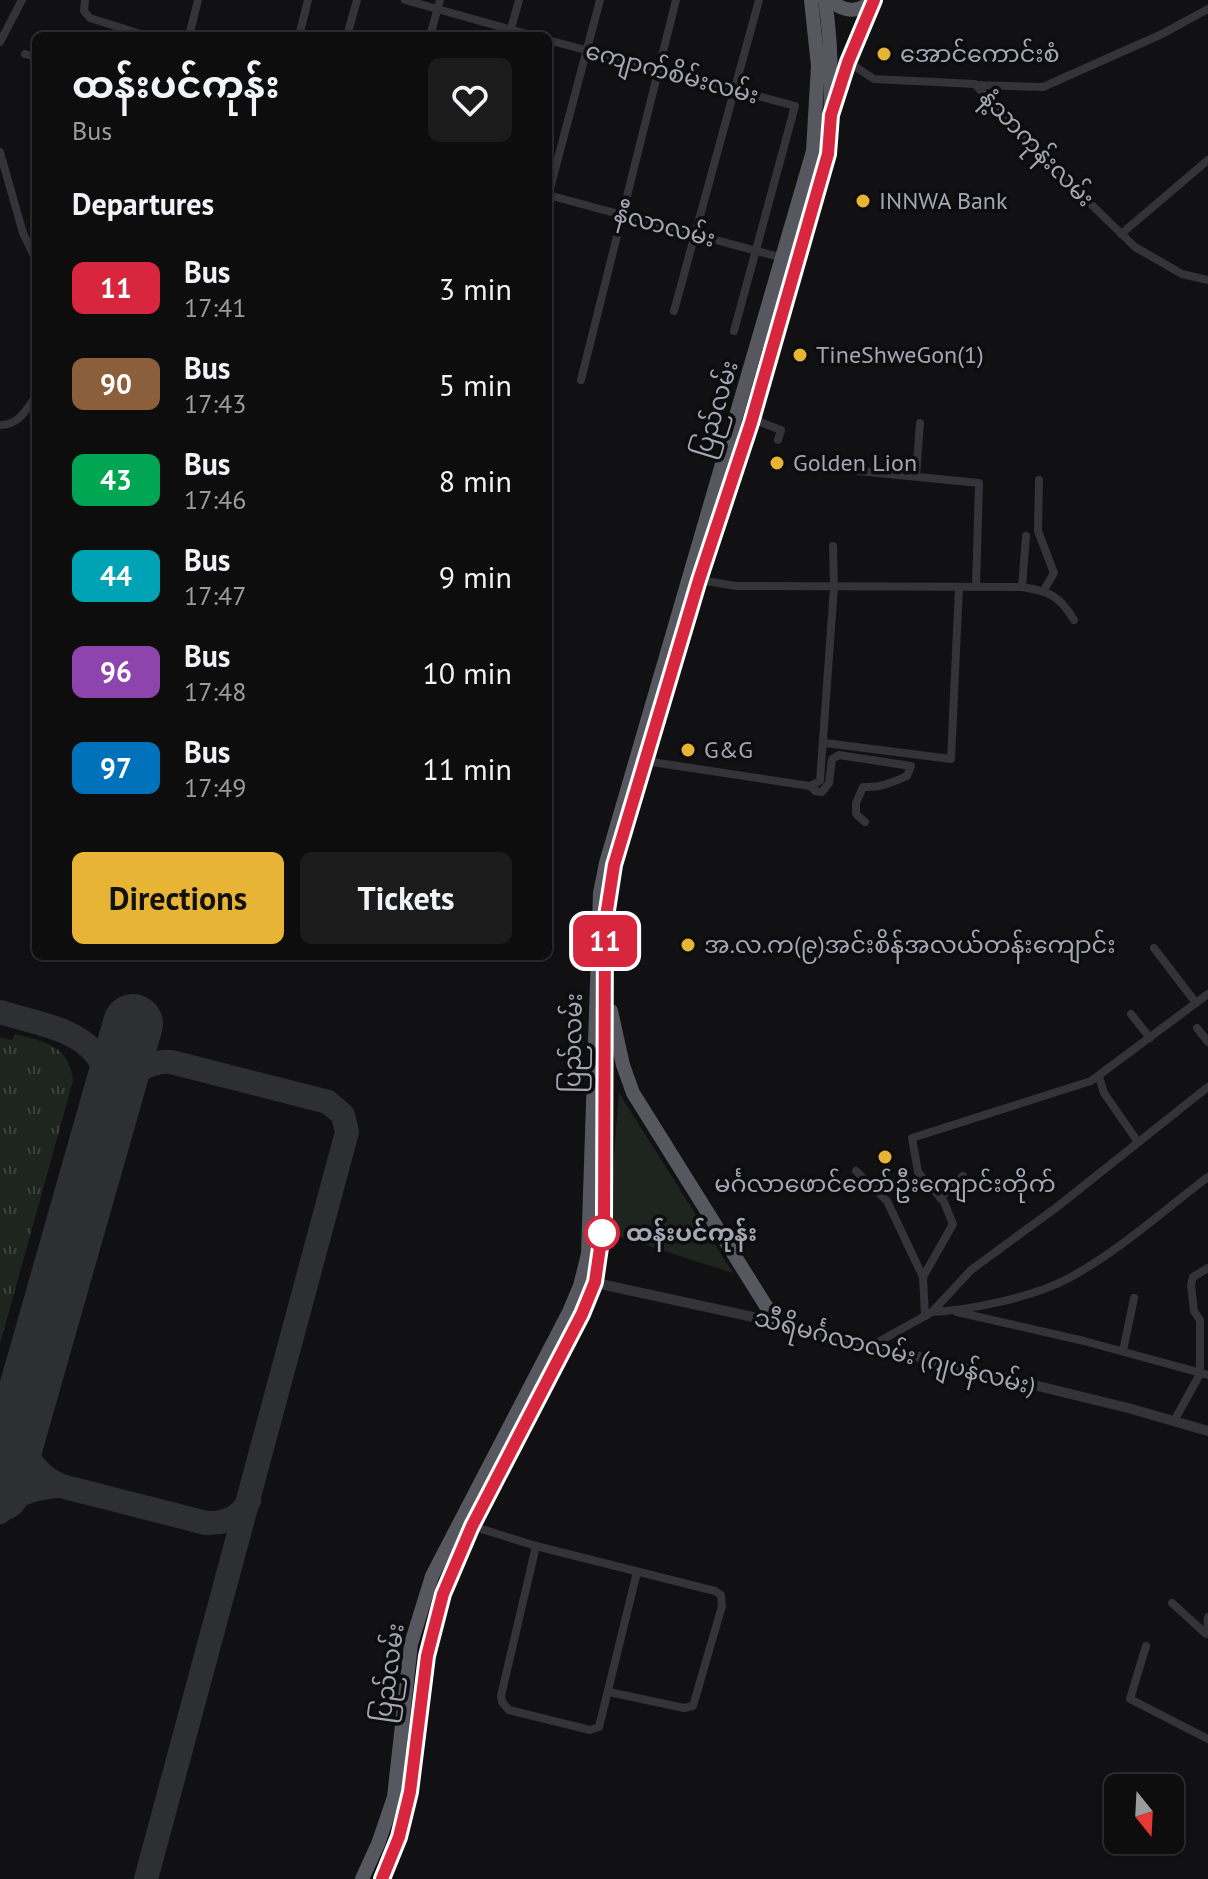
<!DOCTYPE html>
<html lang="en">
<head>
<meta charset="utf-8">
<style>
	body { margin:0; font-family:"PT Sans","Noto Sans Myanmar",sans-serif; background:#1b1b1c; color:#f1f3f6; height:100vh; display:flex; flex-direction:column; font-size:30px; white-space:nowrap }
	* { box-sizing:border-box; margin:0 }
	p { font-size:26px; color:#9a9c9e }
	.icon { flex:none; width:44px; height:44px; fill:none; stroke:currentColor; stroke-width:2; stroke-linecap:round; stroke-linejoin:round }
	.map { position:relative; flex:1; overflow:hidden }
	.drawer { position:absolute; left:32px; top:32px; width:520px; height:928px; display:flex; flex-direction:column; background:#0d0d0e; border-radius:12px; box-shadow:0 2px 6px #0004,0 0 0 2px #2d2d2e }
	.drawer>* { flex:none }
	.badge { padding:0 16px; border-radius:12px; font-size:28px; line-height:52px }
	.needle { width:52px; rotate:162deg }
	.tools { position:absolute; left:1104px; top:1774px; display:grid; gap:16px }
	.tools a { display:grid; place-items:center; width:80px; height:80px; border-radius:12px; background:#0d0d0e; box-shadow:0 2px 6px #0004,0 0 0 2px #2d2d2e; font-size:40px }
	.map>.badge { position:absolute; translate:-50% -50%; box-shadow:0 0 0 4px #fff }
	h2 { padding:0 40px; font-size:30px; line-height:72px }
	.round { display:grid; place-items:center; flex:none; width:84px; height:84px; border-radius:12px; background:#1b1b1c }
	.overview { display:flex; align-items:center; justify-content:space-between; height:136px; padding:0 40px }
	h1 { font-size:38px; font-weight:700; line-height:60px }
	.action { display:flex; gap:16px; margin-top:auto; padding:16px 40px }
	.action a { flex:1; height:92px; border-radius:12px; background:#e7b436; color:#111; font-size:32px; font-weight:700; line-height:92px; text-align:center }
	.action a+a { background:#1b1b1c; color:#f1f3f6 }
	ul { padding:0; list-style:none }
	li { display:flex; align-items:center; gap:24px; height:96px; padding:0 40px }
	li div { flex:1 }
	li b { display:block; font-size:30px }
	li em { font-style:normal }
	li .badge { min-width:88px; font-weight:700; text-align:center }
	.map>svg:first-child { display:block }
	.grass { fill:url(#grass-tufts) }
	.park { fill:#1e251f }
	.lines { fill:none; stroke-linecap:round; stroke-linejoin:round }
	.taxiway { stroke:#2e2f32; stroke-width:24 }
	.runway { stroke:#2e2f32; stroke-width:60 }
	.minor { stroke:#333338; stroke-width:8 }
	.tertiary { stroke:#333338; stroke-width:10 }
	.secondary { stroke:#414247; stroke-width:11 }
	.trunk { stroke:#57585f; stroke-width:14 }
	.line-casing { stroke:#fff; stroke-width:18 }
	.line { stroke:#d7263d; stroke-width:12 }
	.poi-dot { fill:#e7b436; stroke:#0d0c0e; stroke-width:3 }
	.stop-dot { fill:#fff; stroke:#d7263d; stroke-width:4 }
	.labels { text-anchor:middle; stroke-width:7; stroke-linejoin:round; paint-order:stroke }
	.poi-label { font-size:24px; fill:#a4a7b3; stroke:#0d0c0e; text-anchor:start }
	.street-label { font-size:24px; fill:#a4a7b3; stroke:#0d0c0e }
	.stop-label { font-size:24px; font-weight:bold; fill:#a4a7b3; stroke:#0d0c0e; text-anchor:start }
</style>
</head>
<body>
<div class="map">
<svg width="1208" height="1879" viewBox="0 0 1208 1879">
	<defs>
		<pattern id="grass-tufts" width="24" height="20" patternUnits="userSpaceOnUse" patternTransform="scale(2)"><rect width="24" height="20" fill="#1e251f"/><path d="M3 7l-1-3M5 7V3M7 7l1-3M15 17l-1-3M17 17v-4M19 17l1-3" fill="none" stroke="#3c423d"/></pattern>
	</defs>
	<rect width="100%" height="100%" fill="#111113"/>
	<!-- grass -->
	<path class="grass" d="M15 1034C44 1041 70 1046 73 1081L0 1344V1037L12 1040Z"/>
	<!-- park -->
	<polygon class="park" points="619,1093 733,1273 608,1233"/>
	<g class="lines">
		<!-- taxiway -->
		<g class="taxiway">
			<path d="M0 1012C52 1028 105 1031 112 1097"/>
			<path d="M112 1097C126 1078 146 1060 171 1062L328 1102 343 1115 347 1132 146 1879"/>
			<path d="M19 1420C20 1451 33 1473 61 1486L206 1523C225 1524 239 1518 249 1501"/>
			<path d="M0 1512C16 1492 37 1487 61 1486"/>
		</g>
		<!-- runway -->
		<polyline class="runway" points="0,1491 133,1024"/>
		<!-- minor -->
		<g class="minor">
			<polyline points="85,0 84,11 90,18 147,36"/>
			<polyline points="405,0 534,36"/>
			<polyline points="189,36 198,0"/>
			<polyline points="299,36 308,0"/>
			<polyline points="347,36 357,0"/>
			<polyline points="430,36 440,0"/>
			<polyline points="509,36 519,0"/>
			<polyline points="548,40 795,106 734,331"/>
			<polyline points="0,42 22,0"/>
			<polyline points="25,54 36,57"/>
			<polyline points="848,62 874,79 975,84 1027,142 1135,247 1182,274 1208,280"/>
			<polyline points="976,85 1043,87 1162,34 1208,9"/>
			<polyline points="0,152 23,233 36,260"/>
			<polyline points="548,195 783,258"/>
			<polyline points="548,196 600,0"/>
			<polyline points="1121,234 1208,160"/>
			<polyline points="674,311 759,0"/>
			<polyline points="581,380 676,0"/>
			<polyline points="752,419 781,430 778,440"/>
			<path d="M0 425C19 425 26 410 36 396"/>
			<polyline points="858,471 979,483 976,587"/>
			<polyline points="916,476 920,423"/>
			<polyline points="1039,480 1038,531 1054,573 1044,590"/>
			<path d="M699 580 736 586 1022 587C1049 591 1060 596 1074 620"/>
			<polyline points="1022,587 1026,536"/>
			<polyline points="825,743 951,759 959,587"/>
			<polyline points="645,761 810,786 820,781 834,587 833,546"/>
			<path d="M810 786 815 791 822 792 829 783 832 759 839 755 911 766 907 776C891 783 880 788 863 787L856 803V814L865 822"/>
			<polyline points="1154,948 1196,1003"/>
			<polyline points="1131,1014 1150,1038"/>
			<polyline points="1197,1028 1208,1042"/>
			<polyline points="1099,1077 1104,1093 1138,1142"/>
			<polyline points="856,1171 887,1201 923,1277"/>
			<polyline points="940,1198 963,1176"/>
			<path d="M932 1312C971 1310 1034 1297 1069 1278 1119 1251 1163 1211 1208 1177"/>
			<polyline points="957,1312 1084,1341 1208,1375"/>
			<polyline points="925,1316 923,1277 953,1224 944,1202 918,1172 912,1138 1091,1081 1208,994"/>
			<polyline points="871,1346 932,1312 971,1270 1057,1207 1208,1087"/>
			<polyline points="1123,1351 1134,1298"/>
			<polyline points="1174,1421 1200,1374 1200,1320 1194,1311 1191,1285 1193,1277 1208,1268"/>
			<polyline points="472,1526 536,1546 715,1591 721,1595 722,1606 693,1706 684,1708 609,1692"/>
			<polyline points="536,1546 501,1696 502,1702 509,1710 590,1730 599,1727 637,1572"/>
			<polyline points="1172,1603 1205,1633"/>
			<polyline points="1207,1634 1208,1617"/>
			<polyline points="1146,1646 1130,1699 1208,1739"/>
		</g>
		<!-- tertiary -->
		<polyline class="tertiary" points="591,1282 776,1322 1128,1408 1208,1431"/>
		<!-- secondary -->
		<polyline class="secondary" points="834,108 848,62 874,1"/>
		<!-- trunk -->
		<g class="trunk">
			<path d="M828 0C844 11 858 15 872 0"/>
			<path d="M636 791 699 580 751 423 828 154C832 103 833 51 825 0"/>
			<polyline points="611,1011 623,1065 633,1093 776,1322"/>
			<polyline points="362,1879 378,1844 394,1797 411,1644 432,1576 569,1312 580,1286 588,1254 600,893 606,863 813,151 818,66 811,0"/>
			<polyline points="382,1879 399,1837 410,1792 427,1656 443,1594 472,1526 582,1314 595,1282 604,1220 605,987"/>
		</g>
	</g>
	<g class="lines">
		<!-- line casing -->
		<g class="line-casing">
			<polyline id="line" points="382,1879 399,1837 410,1792 427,1656 443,1594 472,1526 582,1314 595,1282 604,1220 605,923 614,865 699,580 751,423 828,154 831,115 848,62 874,0"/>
		</g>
		<!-- line -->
		<use href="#line" class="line"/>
	</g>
	<!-- markers -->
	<g class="poi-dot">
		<circle cx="884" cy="54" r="8"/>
		<circle cx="863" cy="201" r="8"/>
		<circle cx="800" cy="355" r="8"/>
		<circle cx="777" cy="463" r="8"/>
		<circle cx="688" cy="750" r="8"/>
		<circle cx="688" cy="945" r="8"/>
		<circle cx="885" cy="1157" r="8"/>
	</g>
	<circle class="stop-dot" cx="602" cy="1233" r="16"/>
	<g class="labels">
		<!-- poi labels -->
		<g class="poi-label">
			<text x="900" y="62">အောင်ကောင်းစံ</text>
			<text x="879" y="209">INNWA Bank</text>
			<text x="816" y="363">TineShweGon(1)</text>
			<text x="793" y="471">Golden Lion</text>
			<text x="704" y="758">G&amp;G</text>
			<text x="704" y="953">အ.လ.က(၉)အင်းစိန်အလယ်တန်းကျောင်း</text>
			<text x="885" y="1192" text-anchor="middle">မင်္ဂလာဖောင်တော်ဦးကျောင်းတိုက်</text>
		</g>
		<!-- street labels -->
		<g class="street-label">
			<text transform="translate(672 73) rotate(15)" y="8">ကျောက်စိမ်းလမ်း</text>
			<text transform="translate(1037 148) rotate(46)" y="8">နံ့သာကုန်းလမ်း</text>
			<text transform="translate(665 226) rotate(15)" y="8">နီလာလမ်း</text>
			<text transform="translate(716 409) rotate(-73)" y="8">ပြည်လမ်း</text>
			<text transform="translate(573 1043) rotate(-89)" y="8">ပြည်လမ်း</text>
			<text transform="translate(895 1352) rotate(14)" y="8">သီရိမင်္ဂလာလမ်း (ဂျပန်လမ်း)</text>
			<text transform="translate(389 1673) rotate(-82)" y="8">ပြည်လမ်း</text>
		</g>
		<!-- stop labels -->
		<g class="stop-label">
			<text x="626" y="1241">ထန်းပင်ကုန်း</text>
		</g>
	</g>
</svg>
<div class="tools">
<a><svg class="needle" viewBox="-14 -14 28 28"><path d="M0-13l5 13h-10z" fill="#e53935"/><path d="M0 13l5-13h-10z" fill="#9a9c9e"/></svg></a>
</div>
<b class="badge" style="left:605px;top:941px;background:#d7263d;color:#fff">11</b>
<section class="drawer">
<div class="overview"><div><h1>ထန်းပင်ကုန်း</h1><p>Bus</p></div><a class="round"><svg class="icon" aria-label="heart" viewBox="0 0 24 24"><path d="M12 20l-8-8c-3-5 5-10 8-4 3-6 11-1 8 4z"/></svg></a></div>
<h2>Departures</h2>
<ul>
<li><span class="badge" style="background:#d7263d;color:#fff">11</span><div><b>Bus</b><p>17:41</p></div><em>3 min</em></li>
<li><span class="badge" style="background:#8b5e3c;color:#fff">90</span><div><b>Bus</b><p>17:43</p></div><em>5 min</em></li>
<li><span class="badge" style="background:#00a651;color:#fff">43</span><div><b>Bus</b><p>17:46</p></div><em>8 min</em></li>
<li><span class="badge" style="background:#00a3b4;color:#fff">44</span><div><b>Bus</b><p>17:47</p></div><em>9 min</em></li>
<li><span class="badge" style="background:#8e44ad;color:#fff">96</span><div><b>Bus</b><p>17:48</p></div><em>10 min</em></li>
<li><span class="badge" style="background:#0072bc;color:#fff">97</span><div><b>Bus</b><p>17:49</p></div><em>11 min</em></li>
</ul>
<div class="action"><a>Directions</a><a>Tickets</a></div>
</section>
</div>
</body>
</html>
